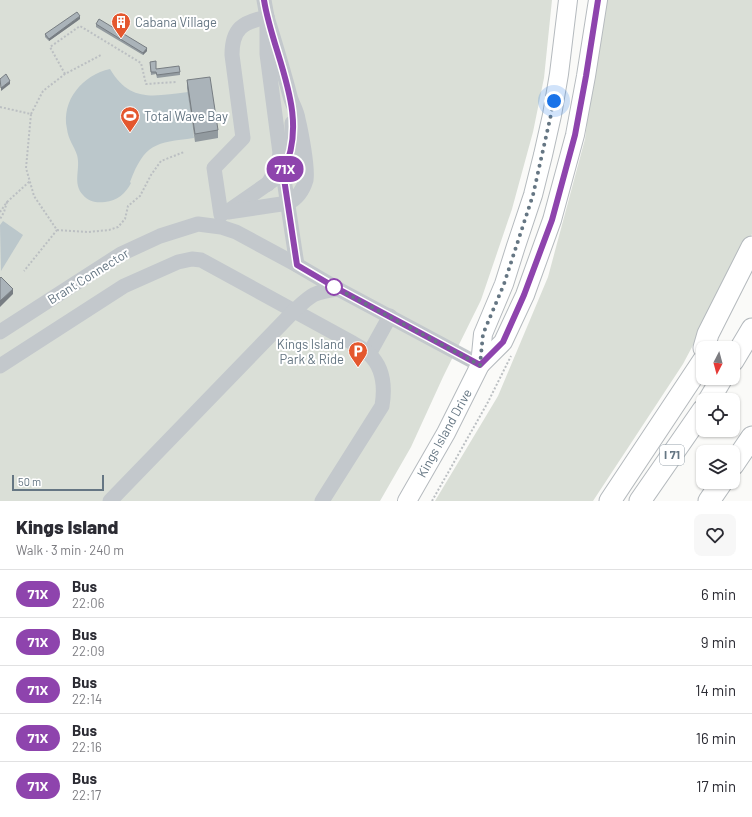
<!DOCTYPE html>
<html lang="en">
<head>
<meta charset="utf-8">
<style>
	body { margin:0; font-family:Barlow,sans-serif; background:#f7f7f7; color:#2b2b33; height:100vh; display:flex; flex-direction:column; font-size:15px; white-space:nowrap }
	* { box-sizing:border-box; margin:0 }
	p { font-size:13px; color:#7c7c81 }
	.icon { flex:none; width:22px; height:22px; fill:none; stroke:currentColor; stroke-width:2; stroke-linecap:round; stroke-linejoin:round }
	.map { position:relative; height:501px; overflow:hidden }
	.drawer { display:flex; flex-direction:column; background:#fff; flex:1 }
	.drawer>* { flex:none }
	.badge { padding:0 8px; border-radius:13px; font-size:14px; line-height:26px }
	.needle { width:26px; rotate:186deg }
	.tools { position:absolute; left:696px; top:341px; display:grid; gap:8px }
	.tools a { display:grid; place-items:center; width:44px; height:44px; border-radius:8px; background:#fff; box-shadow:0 1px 3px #0004; font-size:20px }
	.scale { position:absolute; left:12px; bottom:10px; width:92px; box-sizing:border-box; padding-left:4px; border:2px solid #657683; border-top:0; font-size:11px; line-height:14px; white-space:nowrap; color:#657683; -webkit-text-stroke:3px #fff; paint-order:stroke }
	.you { position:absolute; width:20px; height:20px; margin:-10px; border:3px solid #fff; border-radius:50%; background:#1a73e8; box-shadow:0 0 0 6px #1a73e833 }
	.map>.badge { position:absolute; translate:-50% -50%; box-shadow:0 0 0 2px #fff }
	.round { display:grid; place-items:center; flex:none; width:42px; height:42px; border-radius:8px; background:#f7f7f7 }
	.head { display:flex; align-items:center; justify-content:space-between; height:68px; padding:0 16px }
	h1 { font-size:19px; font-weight:800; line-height:30px }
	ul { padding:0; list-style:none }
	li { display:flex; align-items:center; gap:12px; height:48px; padding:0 16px; border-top:1px solid #e1e1e2 }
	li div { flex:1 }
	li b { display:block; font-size:15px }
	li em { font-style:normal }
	li .badge { min-width:44px; font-weight:700; text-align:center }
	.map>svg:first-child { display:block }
	.green { fill:#dadfd7 }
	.water { fill:#bbc7cb }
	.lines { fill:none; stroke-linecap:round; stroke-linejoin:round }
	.major-casing { stroke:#b5babe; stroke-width:20 }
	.highway-casing { stroke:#b4b9bd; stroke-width:23 }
	.path { stroke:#bbbfc2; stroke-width:2; stroke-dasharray:2 2; stroke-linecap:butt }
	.minor { stroke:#c3c8cc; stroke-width:15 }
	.major { stroke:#fff; stroke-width:18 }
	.highway { stroke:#fff; stroke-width:21 }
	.wall { fill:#929a9f }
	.shaded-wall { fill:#777d82 }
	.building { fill:#aab3b9; stroke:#777d82 }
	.line-casing { stroke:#fff; stroke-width:9 }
	.line { stroke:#8e44ad; stroke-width:6 }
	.walk { stroke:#657683; stroke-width:4; stroke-dasharray:0 7.2 }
	.stop-dot { fill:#fff; stroke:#8e44ad; stroke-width:2 }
	.labels { text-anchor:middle; stroke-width:4; stroke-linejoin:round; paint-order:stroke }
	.shield { fill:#fff; stroke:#939fa8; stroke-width:1 }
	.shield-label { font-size:12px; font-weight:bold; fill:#657683 }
	.poi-label { font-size:13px; fill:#657683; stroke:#fff; text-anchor:start }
	.street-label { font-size:13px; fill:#657683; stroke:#fff }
</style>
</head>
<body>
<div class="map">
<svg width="752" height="501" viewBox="0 0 752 501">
	<rect width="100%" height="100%" fill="#fafaf8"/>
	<!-- green -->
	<g class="green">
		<polygon points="0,0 552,0 544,78 533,132 512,209 481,300 443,377 411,447 380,501 0,501"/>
		<polygon points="602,0 752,0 752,234 683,364 593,501 435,501 498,396 548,277 585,139"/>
	</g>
	<!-- water -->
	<g class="water">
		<path d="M110 69C130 103 154 96 188 92L194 138C155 143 145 143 130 182L131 183C126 193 117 201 105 202 97 203 89 202 83 195 72 183 81 169 77 155 74 146 68 139 67 129 61 100 83 75 110 69Z"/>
		<polygon points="3,221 23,235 1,271 0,225"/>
	</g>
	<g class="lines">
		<!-- major casing -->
		<g class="major-casing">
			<g id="major">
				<polyline points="480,365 503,342 525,295 552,220 575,135 586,76 598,0"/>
				<polyline points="407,501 446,433 480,365 483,334 504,284 516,246 533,195 543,155 552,115 559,74 568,0"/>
			</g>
		</g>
		<!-- highway casing -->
		<g class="highway-casing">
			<g id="highway">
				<polyline points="704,348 708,334 752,247"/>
				<polyline points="733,361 752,329"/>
				<polyline points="709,400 722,378"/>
				<polyline points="733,465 752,437"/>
				<polyline points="610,501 703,361"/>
				<polyline points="640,501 703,410"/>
				<polyline points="709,501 722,482"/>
			</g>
		</g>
		<!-- path -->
		<g class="path">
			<polyline points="65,74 50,47 80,26 141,63 146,84 176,82"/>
			<polyline points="0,107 31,114 26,168 34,196 57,230 24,271"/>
			<polyline points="31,114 43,91 65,74 101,55"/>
			<polyline points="7,202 30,181"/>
			<polyline points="0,212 7,202 4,212 0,219"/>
			<polyline points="57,230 88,232 109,230 118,227 125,219 128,206 140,196 151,175 161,161 184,152"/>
			<polyline points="432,501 488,402 511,356"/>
		</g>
		<!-- minor -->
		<g class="minor">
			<polyline points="264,0 267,17 267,54 280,153 277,167 268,184"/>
			<polyline points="283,173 297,265"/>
			<polyline points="230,210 283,173 289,159 292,143 292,123"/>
			<path d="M228 212 288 203C298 198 303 190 306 180 308 168 301 131 298 119 297 111 292 104 290 96 283 69 275 43 267 17"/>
			<path d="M221 215 214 168 243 138 232 55C232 28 243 22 267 17"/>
			<polyline points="0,332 121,254 160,236 198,224 221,227 236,232 297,265 338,289 480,365"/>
			<polyline points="369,354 390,316"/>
			<path d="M0 366 124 286 178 262 192 259 201 260 351 342C357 346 364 349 369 354 384 368 385 388 382 406L322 501"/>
			<path d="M110 501 294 311C311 295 313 292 338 289"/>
		</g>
		<!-- major -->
		<use href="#major" class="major"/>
		<!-- highway -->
		<use href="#highway" class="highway"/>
	</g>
	<!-- wall -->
	<g class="wall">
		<polygon points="80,19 49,41 45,37 45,34"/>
		<polygon points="96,24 147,51 143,55 96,27"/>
		<polygon points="150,62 156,69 180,72 180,75 157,78 156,74 151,75"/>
		<polygon points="187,80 218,130 218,138 195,142 187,88"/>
	</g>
	<!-- shaded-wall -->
	<g class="shaded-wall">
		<polygon points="80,16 80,19 49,41 49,39"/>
		<polygon points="147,48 147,51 143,55 143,53"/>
		<polygon points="10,81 10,84 1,91 1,88"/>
		<polygon points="13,289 13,294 0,307 0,301"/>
	</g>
	<!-- building -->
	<g class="building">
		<polygon points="77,12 80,16 49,39 45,34"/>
		<polygon points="99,19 147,48 143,53 96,24"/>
		<polygon points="156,61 156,69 179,66 180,72 157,75 156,72 151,72 150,62"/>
		<polygon points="6,74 10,81 1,88 0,79"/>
		<polygon points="210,77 218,130 195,134 187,80"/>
		<polygon points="1,277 13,289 0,301 0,278"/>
	</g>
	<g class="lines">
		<!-- line casing -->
		<g class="line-casing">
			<path id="line" d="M264 0C273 57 311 115 283 172L297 265 338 289 480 365 503 342 524 295 552 220 575 135 586 76 598 0"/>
		</g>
		<!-- line -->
		<use href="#line" class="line"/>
		<!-- walk -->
		<polyline class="walk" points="334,287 480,365 483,334 504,284 533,195 554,101"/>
	</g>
	<!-- icons -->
	<defs>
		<g id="building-pin" transform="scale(1)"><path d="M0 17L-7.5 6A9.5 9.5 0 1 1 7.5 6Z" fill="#e4572e" stroke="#fff"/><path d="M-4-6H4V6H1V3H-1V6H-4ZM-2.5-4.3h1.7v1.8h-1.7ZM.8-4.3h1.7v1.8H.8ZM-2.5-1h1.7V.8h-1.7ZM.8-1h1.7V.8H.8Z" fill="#fff"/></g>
		<g id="stadium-pin" transform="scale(1)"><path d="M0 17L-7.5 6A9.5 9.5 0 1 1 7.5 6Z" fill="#e4572e" stroke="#fff"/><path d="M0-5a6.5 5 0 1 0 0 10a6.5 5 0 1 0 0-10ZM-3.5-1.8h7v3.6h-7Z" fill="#fff"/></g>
		<g id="parking-pin" transform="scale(1)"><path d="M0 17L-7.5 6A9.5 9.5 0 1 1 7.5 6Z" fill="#e4572e" stroke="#fff"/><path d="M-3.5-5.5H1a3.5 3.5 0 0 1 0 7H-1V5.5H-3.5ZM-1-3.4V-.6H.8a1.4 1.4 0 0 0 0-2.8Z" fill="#fff"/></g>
	</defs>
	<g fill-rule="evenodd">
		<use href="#building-pin" x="121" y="22"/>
		<use href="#stadium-pin" x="130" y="116"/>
		<use href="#parking-pin" x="358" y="351"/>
	</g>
	<!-- markers -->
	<circle class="stop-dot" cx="334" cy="287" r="8"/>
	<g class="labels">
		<!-- shield labels -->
		<rect class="shield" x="660" y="445" width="24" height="20" rx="3"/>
		<g class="shield-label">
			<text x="672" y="459">I 71</text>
		</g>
		<!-- poi labels -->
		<g class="poi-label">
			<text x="135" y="27">Cabana Village</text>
			<text x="144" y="121">Total Wave Bay</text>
			<text x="344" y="349" text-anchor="end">Kings Island<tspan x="344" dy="15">Park &amp; Ride</tspan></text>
		</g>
		<!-- street labels -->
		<g class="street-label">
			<text transform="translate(88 276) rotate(-32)" y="5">Brant Connector</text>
			<text transform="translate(444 433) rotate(-61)" y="5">Kings Island Drive</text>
		</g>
	</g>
</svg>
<div class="tools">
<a><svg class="needle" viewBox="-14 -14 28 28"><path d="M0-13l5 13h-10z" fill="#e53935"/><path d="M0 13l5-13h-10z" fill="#7c7c81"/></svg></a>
<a><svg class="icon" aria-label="locate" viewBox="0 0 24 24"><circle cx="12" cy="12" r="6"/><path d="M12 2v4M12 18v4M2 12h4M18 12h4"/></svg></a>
<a><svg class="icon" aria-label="layers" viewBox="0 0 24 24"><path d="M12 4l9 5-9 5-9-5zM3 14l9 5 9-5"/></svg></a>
</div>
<div class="scale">50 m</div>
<div class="you" style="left:554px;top:101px"></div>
<b class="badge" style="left:285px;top:169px;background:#8e44ad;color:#fff">71X</b>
</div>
<section class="drawer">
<div class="head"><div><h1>Kings Island</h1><p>Walk · 3 min · 240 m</p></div><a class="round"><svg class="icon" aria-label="heart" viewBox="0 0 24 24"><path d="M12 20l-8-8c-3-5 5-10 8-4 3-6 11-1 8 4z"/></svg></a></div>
<ul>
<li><span class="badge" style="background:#8e44ad;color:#fff">71X</span><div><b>Bus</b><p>22:06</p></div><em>6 min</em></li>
<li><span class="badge" style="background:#8e44ad;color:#fff">71X</span><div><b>Bus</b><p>22:09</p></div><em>9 min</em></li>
<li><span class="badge" style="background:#8e44ad;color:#fff">71X</span><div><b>Bus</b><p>22:14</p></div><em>14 min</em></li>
<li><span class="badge" style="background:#8e44ad;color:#fff">71X</span><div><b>Bus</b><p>22:16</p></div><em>16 min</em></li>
<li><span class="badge" style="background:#8e44ad;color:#fff">71X</span><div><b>Bus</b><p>22:17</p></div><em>17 min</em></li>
</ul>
</section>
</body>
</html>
